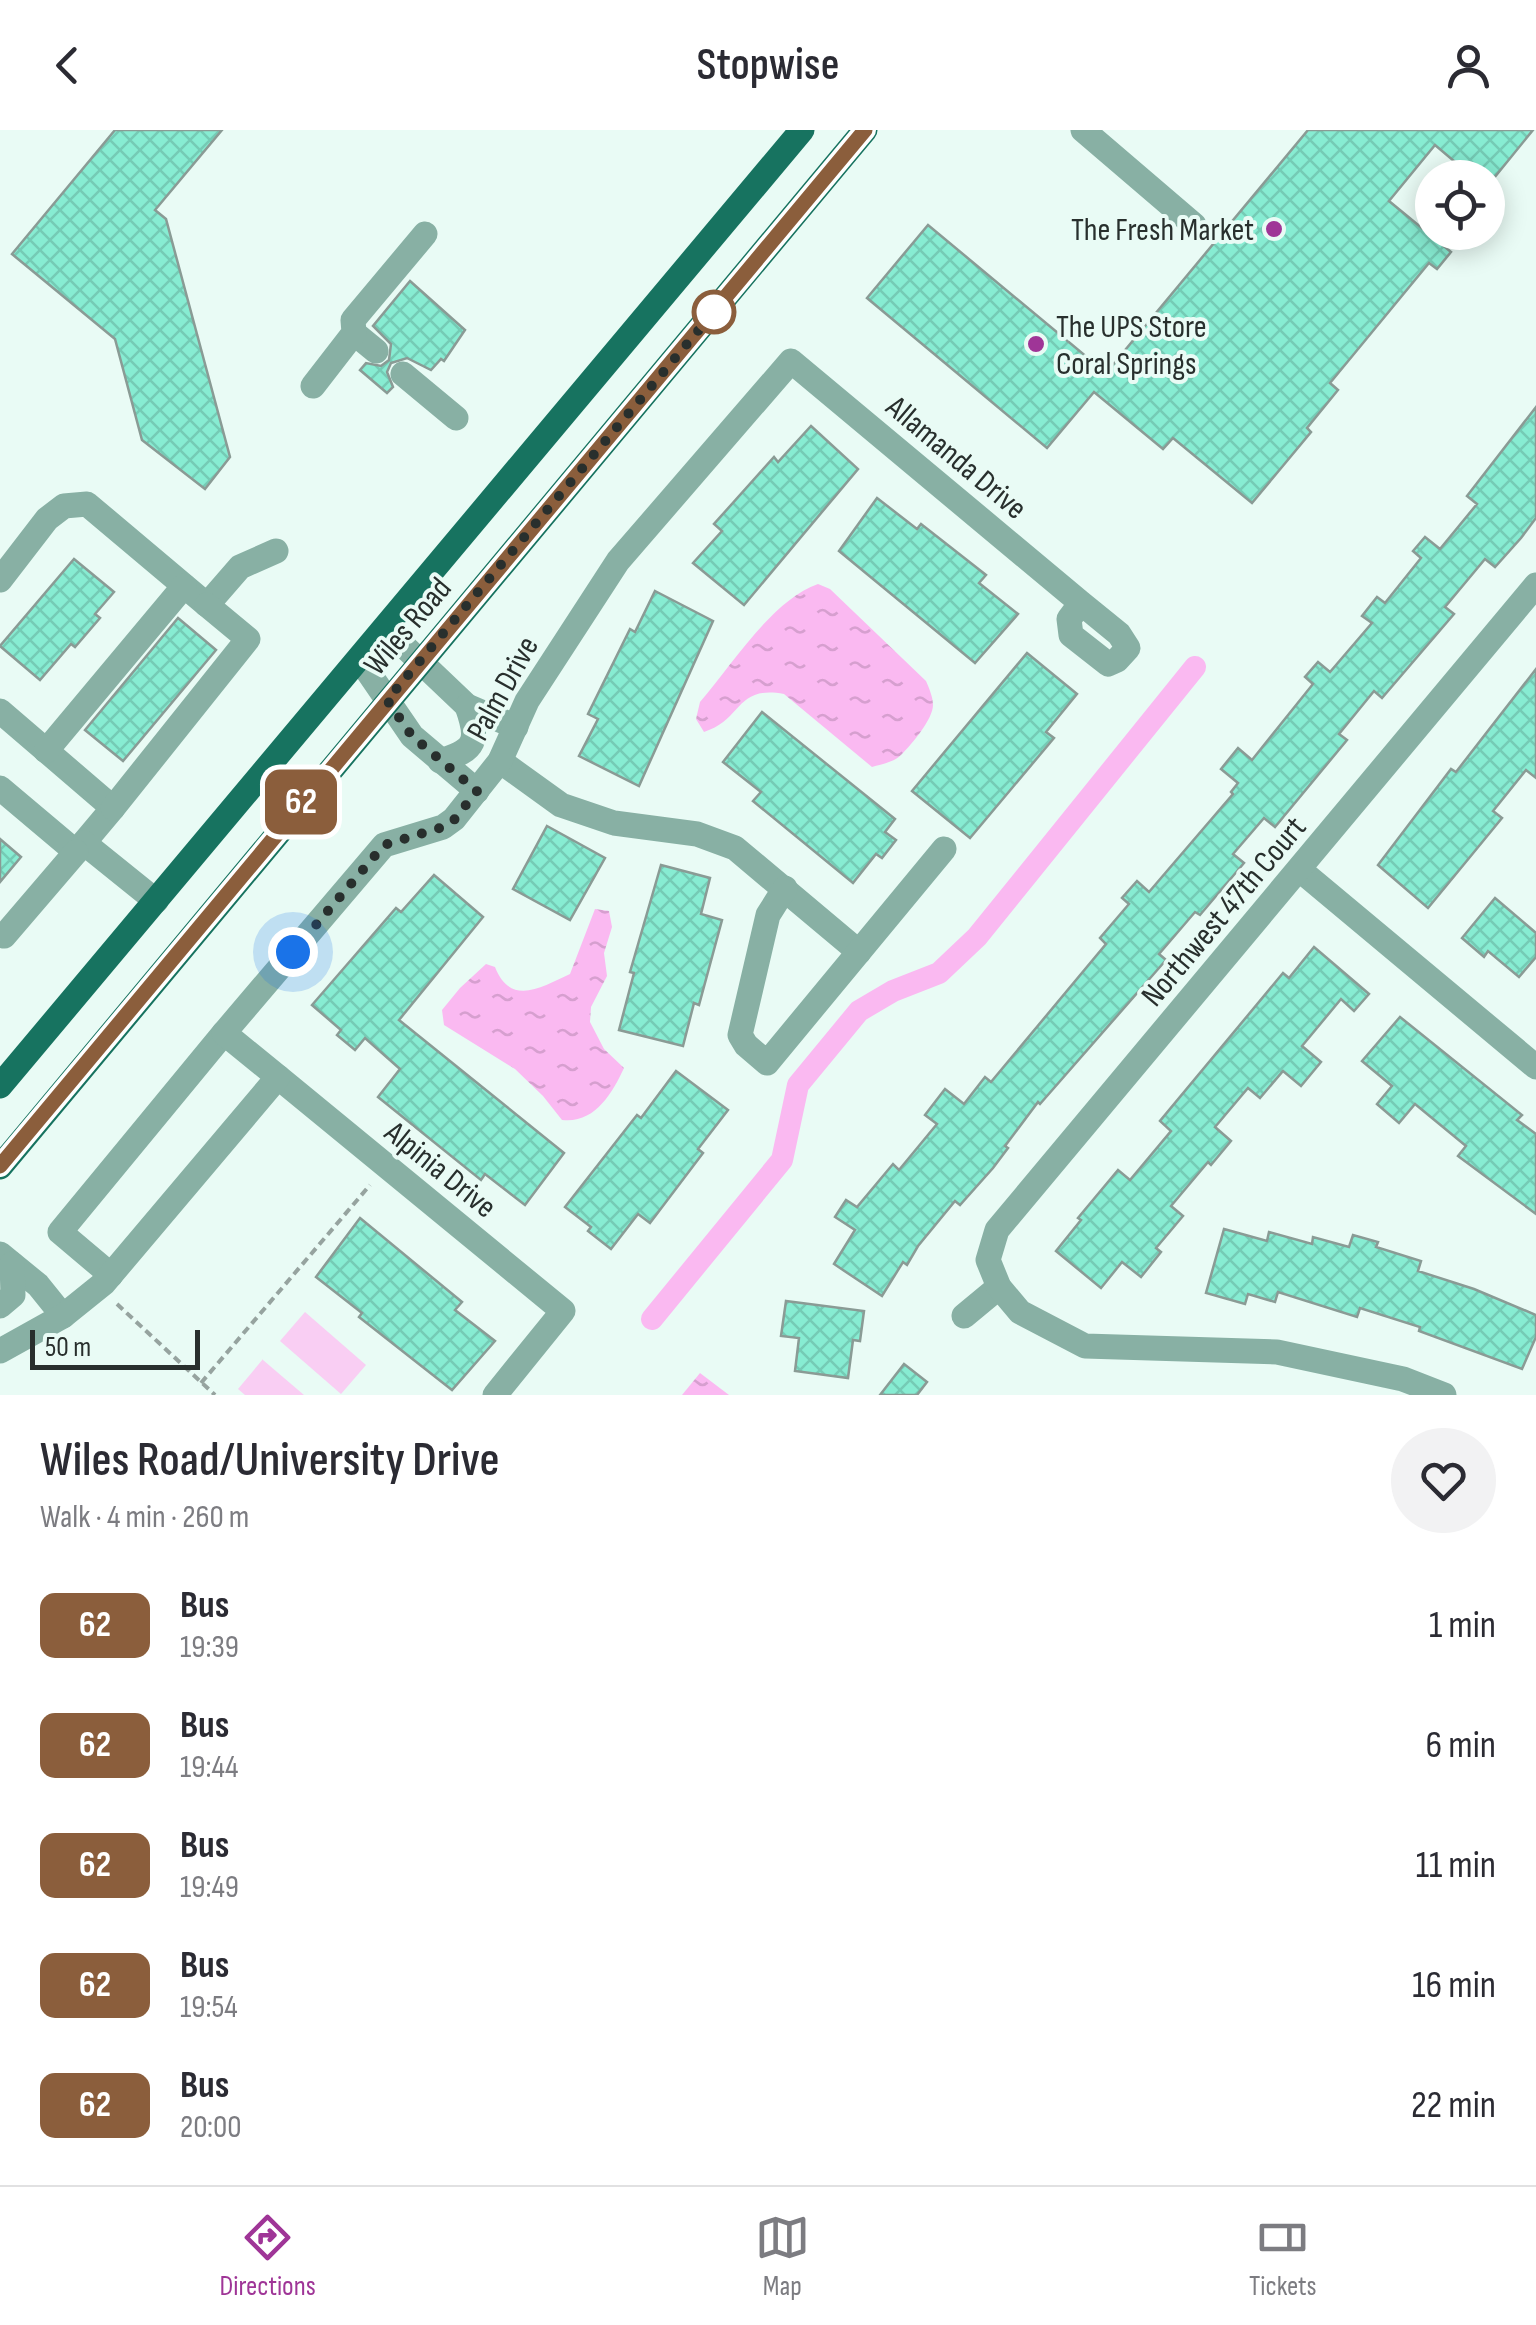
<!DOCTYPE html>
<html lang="en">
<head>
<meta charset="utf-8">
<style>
	body { margin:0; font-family:"Sofia Sans Condensed",sans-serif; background:#f2f2f3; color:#2b2b33; height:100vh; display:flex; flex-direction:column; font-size:38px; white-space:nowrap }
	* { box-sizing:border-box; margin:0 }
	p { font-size:32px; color:#7c7c81 }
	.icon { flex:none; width:55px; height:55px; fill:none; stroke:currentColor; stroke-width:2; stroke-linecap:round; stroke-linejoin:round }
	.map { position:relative; height:1265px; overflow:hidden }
	.side { display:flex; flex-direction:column; background:#fff; flex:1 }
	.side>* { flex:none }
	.badge { padding:0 20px; border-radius:15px; font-size:35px; line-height:65px }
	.buttons { position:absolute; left:1415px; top:30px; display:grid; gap:20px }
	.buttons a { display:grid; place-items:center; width:90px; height:90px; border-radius:50%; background:#fff; box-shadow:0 5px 25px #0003; font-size:50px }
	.scale { position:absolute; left:30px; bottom:25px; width:170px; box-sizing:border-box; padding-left:10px; border:5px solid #282f2d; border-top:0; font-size:28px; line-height:35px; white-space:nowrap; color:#282f2d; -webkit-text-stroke:8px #e9fbf5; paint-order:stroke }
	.you { position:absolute; width:50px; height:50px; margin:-25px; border:8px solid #fff; border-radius:50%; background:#1a73e8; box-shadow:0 0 0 15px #1a73e833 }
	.map>.badge { position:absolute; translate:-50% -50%; box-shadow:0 0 0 5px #fff }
	.round { display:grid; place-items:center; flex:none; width:105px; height:105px; border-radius:52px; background:#f2f2f3 }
	.overview { display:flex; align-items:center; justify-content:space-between; height:170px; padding:0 40px }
	h1 { font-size:48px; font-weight:600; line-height:75px }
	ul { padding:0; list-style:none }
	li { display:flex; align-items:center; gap:30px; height:120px; padding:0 40px }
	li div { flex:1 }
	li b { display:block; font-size:38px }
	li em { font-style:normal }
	li .badge { min-width:110px; font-weight:700; text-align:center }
	header { display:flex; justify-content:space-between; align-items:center; height:130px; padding:0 40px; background:#fff; font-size:45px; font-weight:600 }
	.dock { display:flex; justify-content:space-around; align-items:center; height:140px; border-top:2px solid #e1e1e2; background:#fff; font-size:28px; color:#7c7c81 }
	.dock a { display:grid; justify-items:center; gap:5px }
	.dock .selected { color:#9f3597 }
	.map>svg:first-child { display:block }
	.garden { fill:#f9cef3 }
	.water { fill:url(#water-ripples) }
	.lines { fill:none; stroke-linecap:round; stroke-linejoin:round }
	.canal { stroke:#fab9f1; stroke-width:22 }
	.building { fill:url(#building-cross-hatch); stroke:#8a9b95; stroke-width:2.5 }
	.path { stroke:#96a39f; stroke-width:4; stroke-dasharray:8 5; stroke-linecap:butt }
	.minor { stroke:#88b0a4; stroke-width:25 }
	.major { stroke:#177360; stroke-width:25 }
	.line-casing { stroke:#fff; stroke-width:22 }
	.line { stroke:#8b5e3c; stroke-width:15 }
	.walk { stroke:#282f2d; stroke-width:10; stroke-dasharray:0 18 }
	.poi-dot { fill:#9f3597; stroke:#e9fbf5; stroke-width:4 }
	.stop-dot { fill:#fff; stroke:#8b5e3c; stroke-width:5 }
	.labels { text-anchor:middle; stroke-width:8; stroke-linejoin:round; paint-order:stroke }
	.poi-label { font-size:32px; fill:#282f2d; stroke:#e9fbf5; text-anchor:end }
	.street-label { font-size:32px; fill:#282f2d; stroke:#e9fbf5 }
</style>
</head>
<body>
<header><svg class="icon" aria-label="back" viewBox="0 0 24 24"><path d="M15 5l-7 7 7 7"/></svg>Stopwise<svg class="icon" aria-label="person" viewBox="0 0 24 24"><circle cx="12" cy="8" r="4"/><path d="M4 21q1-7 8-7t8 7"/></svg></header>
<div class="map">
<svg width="1536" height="1265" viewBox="0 0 1536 1265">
	<defs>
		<pattern id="water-ripples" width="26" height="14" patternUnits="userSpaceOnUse" patternTransform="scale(2.5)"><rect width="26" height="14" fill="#fab9f1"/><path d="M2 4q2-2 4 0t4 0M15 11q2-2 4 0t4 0" fill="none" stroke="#d69fcf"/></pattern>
		<pattern id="building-cross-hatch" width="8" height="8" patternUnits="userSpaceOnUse" patternTransform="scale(2.5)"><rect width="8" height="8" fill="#87ecd2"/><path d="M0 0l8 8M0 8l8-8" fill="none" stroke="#75cbb5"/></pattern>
	</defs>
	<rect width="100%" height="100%" fill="#e9fbf5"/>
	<!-- garden -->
	<g class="garden">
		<polygon points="305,1182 366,1235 341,1264 280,1211"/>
		<polygon points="263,1229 263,1230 304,1265 245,1265 238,1259"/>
	</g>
	<!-- water -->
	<g class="water">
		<path d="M818 454 830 459 926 551C929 558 933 567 933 575 933 589 912 614 902 624 895 632 882 634 872 637L784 564C735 555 743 590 704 602L696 589 700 572C732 535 772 470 818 454Z"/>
		<path d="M595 779 609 781 612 797 604 823 607 846 591 877 590 892 604 919 624 938C612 964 594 994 562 990L543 966 515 939 444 895 442 880 460 858 486 834 495 837C511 878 543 856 570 844Z"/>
		<polygon points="700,1243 729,1265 682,1265"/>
	</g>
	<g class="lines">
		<!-- canal -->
		<polyline class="canal" points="652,1189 782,1030 798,955 859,881 893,861 939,843 977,807 1195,537"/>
	</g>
	<!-- building -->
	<g class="building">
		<polygon points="115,0 222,0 155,80 166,89 230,327 205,359 142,310 115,209 12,124"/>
		<polygon points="1308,0 1533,0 1494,48 1474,48 1435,15 1389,71 1451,122 1437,139 1429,133 1330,253 1338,260 1307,298 1311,302 1252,373 1173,308 1163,319 1094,262 1047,318 867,168 928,95 1106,243"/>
		<polygon points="410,151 465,200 444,231 441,229 431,240 407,228 391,233 387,242 393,257 387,263 360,240 366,233 381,236 389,230 391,214 373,196"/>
		<polygon points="1536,277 1536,388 1521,408 1495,437 1485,429 1445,477 1454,484 1382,568 1374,561 1339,604 1347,610 1275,697 1264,688 1233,724 1244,733 1200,785 1195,782 1159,824 1166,830 1040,974 1038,972 1005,1016 1008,1018 993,1038 960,1075 955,1071 918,1116 907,1135 903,1132 882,1166 834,1134 855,1100 835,1087 846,1070 857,1077 893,1034 899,1040 937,994 925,985 945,959 964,974 985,947 991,952 1106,814 1100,808 1129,774 1122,768 1137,751 1149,762 1233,664 1231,662 1238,653 1221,639 1238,618 1252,630 1313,554 1305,547 1318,532 1330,542 1372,493 1362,486 1377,467 1385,473 1421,428 1413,421 1425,407 1440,419 1477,374 1467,366"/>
		<polygon points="811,296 858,339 744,475 693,433 722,401 714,394 774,327 778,332"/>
		<polygon points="877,368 917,399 921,394 986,445 979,453 1018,484 975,533 839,421"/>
		<polygon points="74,429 114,462 95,484 100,488 75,517 71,514 40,550 0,516"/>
		<polygon points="655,461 713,491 639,656 579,626 598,589 588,584 630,499 635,502"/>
		<polygon points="178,488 216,520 123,631 85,600"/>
		<polygon points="1027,523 1077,564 1046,602 1054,608 970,708 912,661"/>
		<polygon points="1536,539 1536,648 1526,640 1493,681 1502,688 1428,778 1378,735 1451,639 1456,642"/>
		<polygon points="762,582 895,689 885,702 896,710 882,728 876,724 853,753 753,671 761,662 723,632"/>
		<polygon points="547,696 605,728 570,790 513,759"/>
		<polygon points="0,709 21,727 0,752"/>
		<polygon points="661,735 710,748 701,784 722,790 699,875 694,873 683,916 619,900 634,843 630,842"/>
		<polygon points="434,745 483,787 399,890 564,1023 525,1075 485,1044 481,1050 378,967 400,939 365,908 355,920 337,905 341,900 312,875 396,778 401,782"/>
		<polygon points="1495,768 1536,803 1536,827 1519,847 1488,821 1484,827 1462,808"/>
		<polygon points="1314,817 1369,864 1354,881 1341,869 1302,916 1321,932 1301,956 1283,941 1260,968 1248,958 1215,997 1231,1011 1211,1035 1208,1032 1171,1076 1183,1086 1156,1118 1161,1122 1141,1147 1122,1132 1101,1158 1056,1121 1081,1090 1078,1088 1118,1040 1130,1050 1171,1001 1160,991 1283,843 1289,848"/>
		<polygon points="1400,887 1522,985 1517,990 1536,1004 1536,1084 1458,1026 1466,1016 1415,974 1399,993 1377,974 1392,956 1362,931"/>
		<polygon points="676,941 728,980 698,1019 703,1023 650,1093 638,1084 611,1119 588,1101 591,1097 565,1077 637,985 641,988"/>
		<polygon points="360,1088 462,1172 455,1180 495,1211 452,1260 359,1187 362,1183 316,1147"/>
		<polygon points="1224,1099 1267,1111 1269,1102 1312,1114 1313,1107 1349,1117 1353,1105 1378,1112 1376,1117 1421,1131 1418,1141 1474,1159 1536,1185 1536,1207 1522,1239 1419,1201 1420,1197 1360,1178 1357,1187 1278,1162 1275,1172 1248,1164 1245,1174 1206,1163"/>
		<polygon points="786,1171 864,1181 860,1211 853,1210 848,1248 795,1241 799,1208 781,1206"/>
		<polygon points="904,1234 927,1252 917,1265 880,1265"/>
	</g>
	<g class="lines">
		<!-- path -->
		<g class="path">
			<polyline points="117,1174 215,1265"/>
			<polyline points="201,1253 370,1055"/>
		</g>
		<!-- minor -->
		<g class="minor">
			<polyline points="1083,0 1194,95"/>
			<polyline points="354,203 376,221"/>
			<polyline points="403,244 456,288"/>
			<polyline points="313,256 354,203 353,190 425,104"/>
			<polyline points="0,450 47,389 64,376 87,374 207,475 240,437 276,421"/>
			<polyline points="386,499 467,576 516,597"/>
			<polyline points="360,530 412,606 477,661"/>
			<polyline points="0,581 113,678 76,722 0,658"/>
			<polyline points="46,621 184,456"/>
			<path d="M440 631C477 620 479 610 467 576"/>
			<polyline points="500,631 561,675 614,693 697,704 735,718 859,822"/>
			<polyline points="113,678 248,509 207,475"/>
			<polyline points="84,713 156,771"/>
			<polyline points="1300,740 1536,937"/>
			<polyline points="785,758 768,785 740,905 746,915 767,933 944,719"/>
			<polyline points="4,806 76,722"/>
			<polyline points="278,947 563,1181 495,1265"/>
			<polyline points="0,1124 38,1155 63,1186"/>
			<polyline points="111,1145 60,1102 224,903"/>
			<polyline points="0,1176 13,1165 12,1134"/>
			<polyline points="964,1186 999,1157"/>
			<polyline points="0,1221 63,1186 104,1153 278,947 224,903 384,715 443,697 454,689 500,631 527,571 618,431 791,231 1081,473 1119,504 1128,518 1117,530 1108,534 1071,505 1069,489 1081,473"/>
			<polyline points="1444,1265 1403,1249 1277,1222 1085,1216 1020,1182 999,1157 988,1130 997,1100 1536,455"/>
		</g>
		<!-- major -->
		<g class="major">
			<polyline points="0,956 802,0"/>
			<polyline points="0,1037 865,0"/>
		</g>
	</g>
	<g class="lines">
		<!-- line casing -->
		<g class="line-casing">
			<polyline id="line" points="0,1036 865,0"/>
		</g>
		<!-- line -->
		<use href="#line" class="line"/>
		<!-- walk -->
		<polyline class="walk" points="293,822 384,715 443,697 454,690 477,661 412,606 387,570 714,182"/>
	</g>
	<!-- markers -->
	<g class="poi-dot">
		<circle cx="1274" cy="99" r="10"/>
		<circle cx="1036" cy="214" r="10"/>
	</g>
	<circle class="stop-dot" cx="714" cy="182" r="20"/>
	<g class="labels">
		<!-- poi labels -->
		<g class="poi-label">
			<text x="1254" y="110">The Fresh Market</text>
			<text x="1056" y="207" text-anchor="start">The UPS Store<tspan x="1056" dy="37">Coral Springs</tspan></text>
		</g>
		<!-- street labels -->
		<g class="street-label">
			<text transform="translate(957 327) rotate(40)" y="11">Allamanda Drive</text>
			<text transform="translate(407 496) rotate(-50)" y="11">Wiles Road</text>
			<text transform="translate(502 558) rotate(-61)" y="11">Palm Drive</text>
			<text transform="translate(1223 781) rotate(-50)" y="11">Northwest 47th Court</text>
			<text transform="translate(441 1039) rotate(39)" y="11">Alpinia Drive</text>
		</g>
	</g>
</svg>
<div class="buttons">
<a><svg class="icon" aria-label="locate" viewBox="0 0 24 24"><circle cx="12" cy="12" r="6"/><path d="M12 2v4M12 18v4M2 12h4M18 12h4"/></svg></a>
</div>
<div class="scale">50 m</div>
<div class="you" style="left:293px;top:822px"></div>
<b class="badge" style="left:301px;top:672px;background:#8b5e3c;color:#fff">62</b>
</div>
<section class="side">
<div class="overview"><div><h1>Wiles Road/University Drive</h1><p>Walk · 4 min · 260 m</p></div><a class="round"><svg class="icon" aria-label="heart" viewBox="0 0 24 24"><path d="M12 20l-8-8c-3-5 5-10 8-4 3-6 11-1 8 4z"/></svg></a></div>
<ul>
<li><span class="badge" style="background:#8b5e3c;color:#fff">62</span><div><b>Bus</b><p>19:39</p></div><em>1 min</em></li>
<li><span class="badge" style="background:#8b5e3c;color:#fff">62</span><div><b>Bus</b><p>19:44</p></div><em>6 min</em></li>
<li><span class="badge" style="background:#8b5e3c;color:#fff">62</span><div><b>Bus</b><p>19:49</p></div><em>11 min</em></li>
<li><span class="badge" style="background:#8b5e3c;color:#fff">62</span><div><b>Bus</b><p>19:54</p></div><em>16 min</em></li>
<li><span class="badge" style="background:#8b5e3c;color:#fff">62</span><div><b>Bus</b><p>20:00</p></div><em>22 min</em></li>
</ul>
</section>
<nav class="dock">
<a class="selected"><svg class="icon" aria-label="directions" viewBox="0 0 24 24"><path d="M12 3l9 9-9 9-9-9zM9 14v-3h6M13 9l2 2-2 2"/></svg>Directions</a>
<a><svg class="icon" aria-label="map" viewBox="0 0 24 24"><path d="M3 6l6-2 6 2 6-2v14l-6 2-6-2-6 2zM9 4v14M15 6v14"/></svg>Map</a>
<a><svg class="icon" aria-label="tickets" viewBox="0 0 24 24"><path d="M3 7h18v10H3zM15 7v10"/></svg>Tickets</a>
</nav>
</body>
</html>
